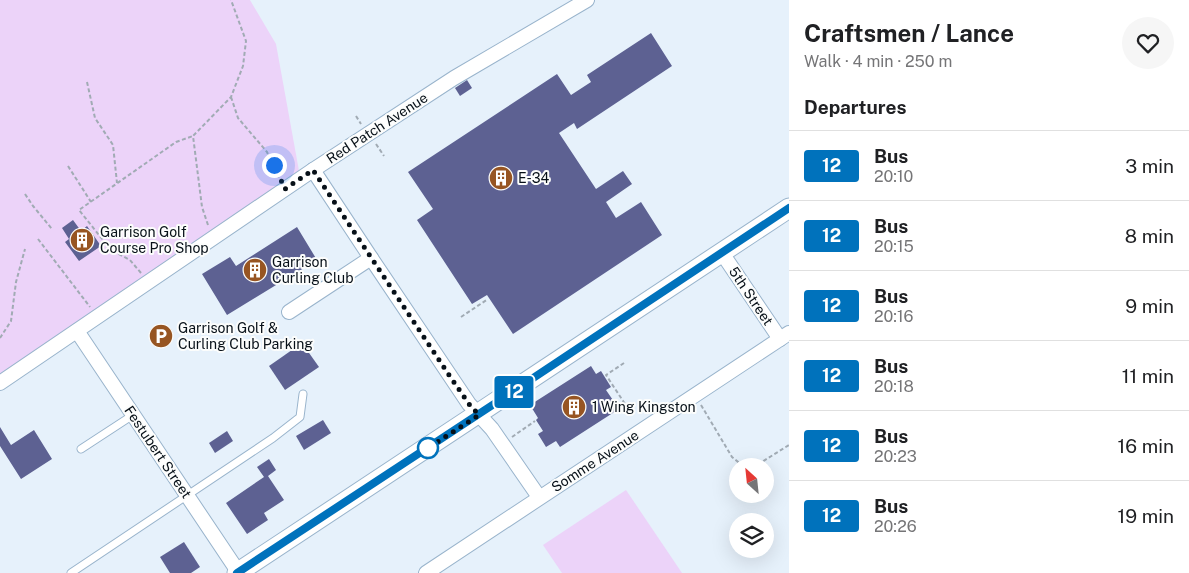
<!DOCTYPE html>
<html lang="en">
<head>
<meta charset="utf-8">
<style>
	body { margin:0; font-family:"Public Sans",sans-serif; background:#f6f6f6; color:#202124; height:100vh; display:flex; flex-direction:column; font-size:19px; white-space:nowrap }
	* { box-sizing:border-box; margin:0 }
	p { font-size:16px; color:#757577 }
	.icon { flex:none; width:28px; height:28px; fill:none; stroke:currentColor; stroke-width:2; stroke-linecap:round; stroke-linejoin:round }
	.map { position:relative; flex:1; overflow:hidden }
	.details { display:flex; flex-direction:column; background:#fff; width:400px }
	.details>* { flex:none }
	.badge { padding:0 10px; border-radius:4px; font-size:18px; line-height:32px }
	.needle { width:32px; rotate:333deg }
	.fabs { position:absolute; left:729px; top:458px; display:grid; gap:10px }
	.fabs a { display:grid; place-items:center; width:45px; height:45px; border-radius:50%; background:#fff; box-shadow:0 5px 20px #0002; font-size:25px }
	.you { position:absolute; width:25px; height:25px; margin:-12px; border:4px solid #fff; border-radius:50%; background:#1a73e8; box-shadow:0 0 0 8px #1a73e833 }
	.map>.badge { position:absolute; translate:-50% -50%; box-shadow:0 0 0 2px #fff }
	h2 { padding:0 15px; font-size:19px; line-height:45px }
	.round { display:grid; place-items:center; flex:none; width:52px; height:52px; border-radius:26px; background:#f6f6f6 }
	.summary { display:flex; align-items:center; justify-content:space-between; height:85px; padding:0 15px }
	h1 { font-size:24px; font-weight:700; line-height:38px }
	ul { padding:0; list-style:none }
	li { display:flex; align-items:center; gap:15px; height:70px; padding:0 15px; border-top:1px solid #e0e0e0 }
	li div { flex:1 }
	li b { display:block; font-size:19px }
	li em { font-style:normal }
	li .badge { min-width:55px; font-weight:700; text-align:center }
	main { display:flex; flex:1; min-height:0 }
	.map>svg:first-child { display:block }
	.green { fill:#ecd3f9 }
	.building { fill:#5d6192 }
	.lines { fill:none; stroke-linecap:round; stroke-linejoin:round }
	.lane-casing { stroke:#99b4cc; stroke-width:9 }
	.street-casing { stroke:#99b4cc; stroke-width:16 }
	.secondary-casing { stroke:#99b4cc; stroke-width:21 }
	.path { stroke:#a1abb4; stroke-width:2; stroke-dasharray:4 2.5; stroke-linecap:butt }
	.lane { stroke:#fff; stroke-width:7 }
	.street { stroke:#fff; stroke-width:14 }
	.secondary { stroke:#fff; stroke-width:19 }
	.line-casing { stroke:#fff; stroke-width:11 }
	.line { stroke:#0072bc; stroke-width:8 }
	.walk { stroke:#071018; stroke-width:5; stroke-dasharray:0 9 }
	.stop-dot { fill:#fff; stroke:#0072bc; stroke-width:2.5 }
	.labels { text-anchor:middle; stroke-width:4; stroke-linejoin:round; paint-order:stroke }
	.street-label { font-size:14px; fill:#071018; stroke:#fcfdfc }
	.poi-label { font-size:14px; fill:#071018; stroke:#fcfdfc; text-anchor:start }
</style>
</head>
<body>
<main>
<div class="map">
<svg width="789" height="573" viewBox="0 0 789 573">
	<rect width="100%" height="100%" fill="#e6f1fb"/>
	<!-- green -->
	<g class="green">
		<polygon points="0,0 250,0 276,44 301,182 0,376"/>
		<polygon points="626,490 682,573 562,573 543,545"/>
	</g>
	<!-- building -->
	<g class="building">
		<polygon points="651,33 672,66 577,129 574,123 559,133 596,189 623,171 632,184 606,202 616,218 641,202 662,235 513,334 487,295 472,304 417,220 433,209 408,172 557,74 571,95 591,82 587,75"/>
		<polygon points="467,80 472,88 460,96 455,88"/>
		<polygon points="73,220 81,231 87,226 101,246 79,261 65,242 69,239 62,228"/>
		<polygon points="297,227 317,260 227,315 202,274 230,257 236,266"/>
		<polygon points="302,343 319,367 285,390 269,366"/>
		<polygon points="591,366 596,374 601,371 611,387 606,390 619,409 560,447 556,441 546,447 538,434 543,431 536,420 538,418 530,405"/>
		<polygon points="323,420 331,433 304,450 296,436"/>
		<polygon points="0,427 11,445 34,430 52,459 21,479 0,446"/>
		<polygon points="227,431 233,441 215,453 209,443"/>
		<polygon points="269,459 276,470 268,476 284,500 264,513 268,520 247,534 226,503 264,477 257,467"/>
		<polygon points="184,542 200,567 191,573 170,573 160,557"/>
	</g>
	<g class="lines">
		<!-- lane casing -->
		<g class="lane-casing">
			<g id="lane">
				<polyline points="81,449 133,415"/>
				<polyline points="71,573 273,438 300,417 303,394"/>
			</g>
		</g>
		<!-- street casing -->
		<g class="street-casing">
			<g id="street">
				<polyline points="313,170 371,258 469,404 492,429 539,497"/>
				<polyline points="722,253 780,339"/>
				<polyline points="289,312 371,258"/>
				<polyline points="77,331 239,573"/>
				<polyline points="0,383 313,170 454,78 587,0"/>
				<polyline points="426,573 789,333"/>
			</g>
		</g>
		<!-- secondary casing -->
		<g class="secondary-casing">
			<polyline id="secondary" points="237,573 789,208"/>
		</g>
		<!-- path -->
		<g class="path">
			<polyline points="87,82 95,118 113,145 117,183"/>
			<polyline points="231,97 238,118 267,152 279,178"/>
			<polyline points="356,116 361,124"/>
			<polyline points="376,144 384,156"/>
			<polyline points="68,166 91,202"/>
			<polyline points="25,194 33,206 52,229"/>
			<polyline points="208,225 202,207 193,136 231,97 243,66 246,41 231,0"/>
			<polyline points="38,239 90,307"/>
			<polyline points="141,273 130,260 111,250 79,210 176,142 193,136"/>
			<polyline points="461,317 488,299"/>
			<polyline points="0,338 11,321 16,282 25,249"/>
			<polyline points="624,363 606,375 627,407"/>
			<polyline points="701,405 732,457 743,466"/>
			<polyline points="512,437 535,421"/>
			<polyline points="745,466 757,465 789,445"/>
		</g>
		<!-- lane -->
		<use href="#lane" class="lane"/>
		<!-- street -->
		<use href="#street" class="street"/>
		<!-- secondary -->
		<use href="#secondary" class="secondary"/>
	</g>
	<g class="lines">
		<!-- line casing -->
		<g class="line-casing">
			<polyline id="line" points="237,573 494,404 789,208"/>
		</g>
		<!-- line -->
		<use href="#line" class="line"/>
		<!-- walk -->
		<polyline class="walk" points="274,165 285,189 313,170 449,375 469,404 479,415 428,448"/>
	</g>
	<!-- icons -->
	<defs>
		<g id="building-disc" transform="scale(1.25)"><circle r="9.5" fill="#975522" stroke="#fcfdfc"/><path d="M-4-6H4V6H1V3H-1V6H-4ZM-2.5-4.3h1.7v1.8h-1.7ZM.8-4.3h1.7v1.8H.8ZM-2.5-1h1.7V.8h-1.7ZM.8-1h1.7V.8H.8Z" fill="#fff"/></g>
		<g id="parking-disc" transform="scale(1.25)"><circle r="9.5" fill="#975522" stroke="#fcfdfc"/><path d="M-3.5-5.5H1a3.5 3.5 0 0 1 0 7H-1V5.5H-3.5ZM-1-3.4V-.6H.8a1.4 1.4 0 0 0 0-2.8Z" fill="#fff"/></g>
	</defs>
	<g fill-rule="evenodd">
		<use href="#building-disc" x="501" y="178"/>
		<use href="#building-disc" x="82" y="240"/>
		<use href="#building-disc" x="255" y="270"/>
		<use href="#parking-disc" x="161" y="336"/>
		<use href="#building-disc" x="574" y="407"/>
	</g>
	<!-- markers -->
	<circle class="stop-dot" cx="428" cy="448" r="10"/>
	<g class="labels">
		<!-- street labels -->
		<g class="street-label">
			<text transform="translate(377 128) rotate(-33)" y="5">Red Patch Avenue</text>
			<text transform="translate(751 296) rotate(56)" y="5">5th Street</text>
			<text transform="translate(158 452) rotate(56)" y="5">Festubert Street</text>
			<text transform="translate(595 461) rotate(-33)" y="5">Somme Avenue</text>
		</g>
		<!-- poi labels -->
		<g class="poi-label">
			<text x="518" y="183">E-34</text>
			<text x="100" y="237">Garrison Golf<tspan x="100" dy="16">Course Pro Shop</tspan></text>
			<text x="272" y="267">Garrison<tspan x="272" dy="16">Curling Club</tspan></text>
			<text x="178" y="333">Garrison Golf &amp;<tspan x="178" dy="16">Curling Club Parking</tspan></text>
			<text x="592" y="412">1 Wing Kingston</text>
		</g>
	</g>
</svg>
<div class="fabs">
<a><svg class="needle" viewBox="-14 -14 28 28"><path d="M0-13l5 13h-10z" fill="#e53935"/><path d="M0 13l5-13h-10z" fill="#757577"/></svg></a>
<a><svg class="icon" aria-label="layers" viewBox="0 0 24 24"><path d="M12 4l9 5-9 5-9-5zM3 14l9 5 9-5"/></svg></a>
</div>
<div class="you" style="left:274px;top:165px"></div>
<b class="badge" style="left:514px;top:392px;background:#0072bc;color:#fff">12</b>
</div>
<section class="details">
<div class="summary"><div><h1>Craftsmen / Lance</h1><p>Walk · 4 min · 250 m</p></div><a class="round"><svg class="icon" aria-label="heart" viewBox="0 0 24 24"><path d="M12 20l-8-8c-3-5 5-10 8-4 3-6 11-1 8 4z"/></svg></a></div>
<h2>Departures</h2>
<ul>
<li><span class="badge" style="background:#0072bc;color:#fff">12</span><div><b>Bus</b><p>20:10</p></div><em>3 min</em></li>
<li><span class="badge" style="background:#0072bc;color:#fff">12</span><div><b>Bus</b><p>20:15</p></div><em>8 min</em></li>
<li><span class="badge" style="background:#0072bc;color:#fff">12</span><div><b>Bus</b><p>20:16</p></div><em>9 min</em></li>
<li><span class="badge" style="background:#0072bc;color:#fff">12</span><div><b>Bus</b><p>20:18</p></div><em>11 min</em></li>
<li><span class="badge" style="background:#0072bc;color:#fff">12</span><div><b>Bus</b><p>20:23</p></div><em>16 min</em></li>
<li><span class="badge" style="background:#0072bc;color:#fff">12</span><div><b>Bus</b><p>20:26</p></div><em>19 min</em></li>
</ul>
</section>
</main>
</body>
</html>
